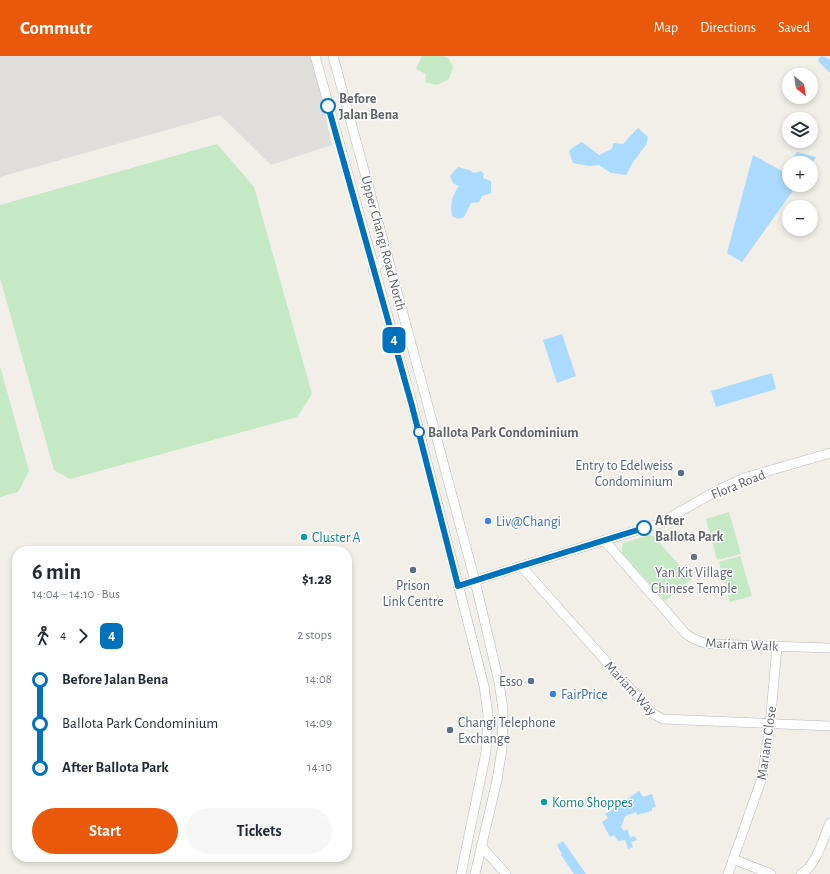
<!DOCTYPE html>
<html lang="en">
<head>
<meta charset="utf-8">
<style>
	body { margin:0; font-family:"Alegreya Sans",sans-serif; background:#f6f6f7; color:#1f2937; height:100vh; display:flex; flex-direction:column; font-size:15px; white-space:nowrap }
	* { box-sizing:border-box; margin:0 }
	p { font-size:13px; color:#747a83 }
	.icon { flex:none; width:22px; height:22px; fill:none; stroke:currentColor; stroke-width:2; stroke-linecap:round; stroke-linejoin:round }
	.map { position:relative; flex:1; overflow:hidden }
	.panel { position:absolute; left:12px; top:490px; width:340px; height:316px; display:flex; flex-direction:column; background:#fff; border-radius:16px; box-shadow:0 2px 6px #0003 }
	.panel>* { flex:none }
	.badge { padding:0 8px; border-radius:6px; font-size:14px; line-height:26px }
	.needle { width:26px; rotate:150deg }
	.tools { position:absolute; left:782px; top:12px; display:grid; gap:8px }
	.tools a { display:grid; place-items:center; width:36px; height:36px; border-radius:50%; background:#fff; box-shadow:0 2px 6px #0003; font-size:20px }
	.map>.badge { position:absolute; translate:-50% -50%; box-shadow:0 0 0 2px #fff }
	.legs { display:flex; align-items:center; gap:6px; height:44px; padding:0 20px; font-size:13px }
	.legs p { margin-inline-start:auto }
	.summary { display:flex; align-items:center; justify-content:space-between; height:68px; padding:0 20px }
	h1 { font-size:22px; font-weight:700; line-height:30px }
	.primary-button { display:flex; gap:8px; margin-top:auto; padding:8px 20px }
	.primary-button a { flex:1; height:46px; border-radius:24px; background:#ea580c; color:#fff; font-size:16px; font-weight:700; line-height:46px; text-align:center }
	.primary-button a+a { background:#f6f6f7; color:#1f2937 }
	ul { padding:0 20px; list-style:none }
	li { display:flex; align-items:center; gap:14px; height:44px; font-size:15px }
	li i { display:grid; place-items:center; width:6px; height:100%; margin:0 5px; background:currentColor }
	li i::after { content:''; width:10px; height:10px; margin:-5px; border:3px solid; border-radius:50%; background:#fff }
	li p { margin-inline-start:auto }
	li:first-child i { background:linear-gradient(#0000 50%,currentColor 0) }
	li:last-child i { background:linear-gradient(currentColor 50%,#0000 0) }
	header { display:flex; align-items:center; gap:24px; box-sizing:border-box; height:56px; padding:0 20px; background:#ea580c; color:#fff }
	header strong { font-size:19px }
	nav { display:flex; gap:22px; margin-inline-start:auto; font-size:14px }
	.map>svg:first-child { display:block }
	.industrial { fill:#e0deda }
	.green { fill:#c5e8c5 }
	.water { fill:#aadaff }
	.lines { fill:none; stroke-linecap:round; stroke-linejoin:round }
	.minor-casing { stroke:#b5b8bc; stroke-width:10 }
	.minor { stroke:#fff; stroke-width:9 }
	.line-1-casing { stroke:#fff; stroke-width:9 }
	.line-1 { stroke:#0072bc; stroke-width:6 }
	.stop-1-dot { fill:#fff; stroke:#0072bc; stroke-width:2 }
	.service-dot { fill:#5c6f8a; stroke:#fff; stroke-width:1.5 }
	.shop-dot { fill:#3f7fe0; stroke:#fff; stroke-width:1.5 }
	.culture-dot { fill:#0f9aa8; stroke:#fff; stroke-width:1.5 }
	.worship-dot { fill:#6b7280; stroke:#fff; stroke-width:1.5 }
	.labels { text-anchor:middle; stroke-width:3; stroke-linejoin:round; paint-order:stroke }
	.stop-label { font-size:14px; font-weight:bold; fill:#5f6368; stroke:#fff; text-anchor:start }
	.street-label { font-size:14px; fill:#5f6368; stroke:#fff }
	.service-label { font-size:14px; fill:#4e5e75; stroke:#fff; text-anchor:end }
	.shop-label { font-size:14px; fill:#366cbe; stroke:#fff; text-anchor:start }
	.culture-label { font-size:14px; fill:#0d838f; stroke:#fff; text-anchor:start }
	.worship-label { font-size:14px; fill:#5b616d; stroke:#fff }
</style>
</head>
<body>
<header>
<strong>Commutr</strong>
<nav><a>Map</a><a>Directions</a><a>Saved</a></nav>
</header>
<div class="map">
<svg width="830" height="818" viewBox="0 0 830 818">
	<rect width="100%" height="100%" fill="#f1efe8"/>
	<!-- industrial -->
	<polygon class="industrial" points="0,0 312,0 332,89 271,109 220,59 0,121"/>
	<!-- green -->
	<g class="green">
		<polygon points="422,0 443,0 448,2 453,11 449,23 437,29 425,26 426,18 416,13"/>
		<polygon points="217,88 254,131 312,338 297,361 70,423 54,414 0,222 0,149"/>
		<polygon points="0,310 29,415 18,436 0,441"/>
		<polygon points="729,456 741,498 717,504 706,463"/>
		<polygon points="649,479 653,480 692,523 665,545 622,497 622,490 624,487"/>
		<polygon points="740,500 752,540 730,546 719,506"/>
	</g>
	<!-- water -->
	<g class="water">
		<polygon points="822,0 827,2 830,4 830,17 818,5 819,2"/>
		<polygon points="638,72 648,81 646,89 633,106 626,119 611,117 599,109 589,110 573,107 569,95 575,90 582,86 599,99 612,93 613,87 623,88"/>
		<polygon points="797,96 816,101 811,109 811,107 789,107 789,129 797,129 742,206 727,197 753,99 782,115"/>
		<path d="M458 111 469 114 474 117 481 115 484 118 483 122 491 125V137L482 140 479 146 471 147 464 161 458 163 452 160C450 146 452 141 459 130L453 127 450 120Z"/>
		<polygon points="562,278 576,320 557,327 543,284"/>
		<polygon points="772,317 776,333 716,351 711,335"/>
		<polygon points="639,735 643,741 652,738 656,751 652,752 652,755 637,759 636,756 625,760 621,771 624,775 627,773 631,783 631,781 635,780 637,784 632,786 631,785 633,791 628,793 625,784 618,785 614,779 610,781 602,766 608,762 605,758"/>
		<polygon points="563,785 586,818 574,818 561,799 562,798 557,789"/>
	</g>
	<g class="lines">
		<!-- minor casing -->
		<g class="minor-casing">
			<g id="minor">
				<polyline points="315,0 410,339 484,630 488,659 486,696 461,818"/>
				<polyline points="333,0 424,335 475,525 499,626 503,654 502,693 497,724 475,818"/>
				<polyline points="373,214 384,202 388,200"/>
				<path d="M604 484 686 578C694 584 701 587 712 588L830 592"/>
				<polyline points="521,510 653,658 663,663 830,670"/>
				<polyline points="458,530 521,510 658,468 718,434 744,422 830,397"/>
				<polyline points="481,790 506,818"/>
				<polyline points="733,803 771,818"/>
				<polyline points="728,818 762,722 770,668 777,591"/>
				<path d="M801 818C816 810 823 783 830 767"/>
			</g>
		</g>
		<!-- minor -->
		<use href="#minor" class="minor"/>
	</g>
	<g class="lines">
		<!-- line-1 casing -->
		<g class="line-1-casing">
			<polyline id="line-1" points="328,50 412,350 458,530 521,510 644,472"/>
		</g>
		<!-- line-1 -->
		<use href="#line-1" class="line-1"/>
	</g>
	<!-- markers -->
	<g class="stop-1-dot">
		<circle cx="328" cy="50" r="7"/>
		<circle cx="419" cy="376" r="5"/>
		<circle cx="644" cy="472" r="7"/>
	</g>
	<g class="service-dot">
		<circle cx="681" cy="417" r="4"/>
		<circle cx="413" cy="514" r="4"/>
		<circle cx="531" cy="625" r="4"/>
		<circle cx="450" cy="674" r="4"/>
	</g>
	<g class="shop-dot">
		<circle cx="488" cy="465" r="4"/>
		<circle cx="553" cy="638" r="4"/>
	</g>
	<g class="culture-dot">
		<circle cx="304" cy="481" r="4"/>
		<circle cx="544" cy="746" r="4"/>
	</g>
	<circle class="worship-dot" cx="694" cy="501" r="4"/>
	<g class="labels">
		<!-- stop labels -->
		<g class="stop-label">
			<text x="339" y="47">Before<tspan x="339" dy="16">Jalan Bena</tspan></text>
			<text x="428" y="381">Ballota Park Condominium</text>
			<text x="655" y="469">After<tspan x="655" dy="16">Ballota Park</tspan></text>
		</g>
		<!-- street labels -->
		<g class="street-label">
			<text transform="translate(384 187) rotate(75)" y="5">Upper Changi Road North</text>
			<text transform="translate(738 428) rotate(-22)" y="5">Flora Road</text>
			<text transform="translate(742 588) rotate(3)" y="5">Mariam Walk</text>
			<text transform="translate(631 632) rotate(47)" y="5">Mariam Way</text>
			<text transform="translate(766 687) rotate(-82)" y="5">Mariam Close</text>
		</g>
		<!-- service labels -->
		<g class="service-label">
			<text x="673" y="414">Entry to Edelweiss<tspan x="673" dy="16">Condominium</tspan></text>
			<text x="413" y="534" text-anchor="middle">Prison<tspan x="413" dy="16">Link Centre</tspan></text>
			<text x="523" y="630">Esso</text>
			<text x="458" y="671" text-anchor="start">Changi Telephone<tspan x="458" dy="16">Exchange</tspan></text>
		</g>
		<!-- shop labels -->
		<g class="shop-label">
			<text x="496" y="470">Liv@Changi</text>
			<text x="561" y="643">FairPrice</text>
		</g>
		<!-- culture labels -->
		<g class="culture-label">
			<text x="312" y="486">Cluster A</text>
			<text x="552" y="751">Komo Shoppes</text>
		</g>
		<!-- worship labels -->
		<g class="worship-label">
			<text x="694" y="521">Yan Kit Village<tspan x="694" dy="16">Chinese Temple</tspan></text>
		</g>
	</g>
</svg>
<div class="tools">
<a><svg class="needle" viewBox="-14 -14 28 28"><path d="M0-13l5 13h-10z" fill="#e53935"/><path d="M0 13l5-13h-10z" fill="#747a83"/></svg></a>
<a><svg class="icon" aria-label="layers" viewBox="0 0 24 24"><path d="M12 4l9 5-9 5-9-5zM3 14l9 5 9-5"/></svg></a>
<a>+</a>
<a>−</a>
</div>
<b class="badge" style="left:394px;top:284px;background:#0072bc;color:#fff">4</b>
<section class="panel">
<div class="summary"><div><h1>6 min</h1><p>14:04 – 14:10 · Bus</p></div><b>$1.28</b></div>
<div class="legs"><svg class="icon" aria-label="walk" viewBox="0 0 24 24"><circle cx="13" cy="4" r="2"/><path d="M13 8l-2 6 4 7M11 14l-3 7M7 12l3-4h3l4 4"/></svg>4<svg class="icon" aria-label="forward" viewBox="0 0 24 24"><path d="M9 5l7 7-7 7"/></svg><b class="badge" style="background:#0072bc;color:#fff">4</b><p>2 stops</p></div>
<ul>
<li><i style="color:#0072bc"></i><b>Before Jalan Bena</b><p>14:08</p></li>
<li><i style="color:#0072bc"></i><span>Ballota Park Condominium</span><p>14:09</p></li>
<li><i style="color:#0072bc"></i><b>After Ballota Park</b><p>14:10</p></li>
</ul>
<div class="primary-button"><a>Start</a><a>Tickets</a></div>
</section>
</div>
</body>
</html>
